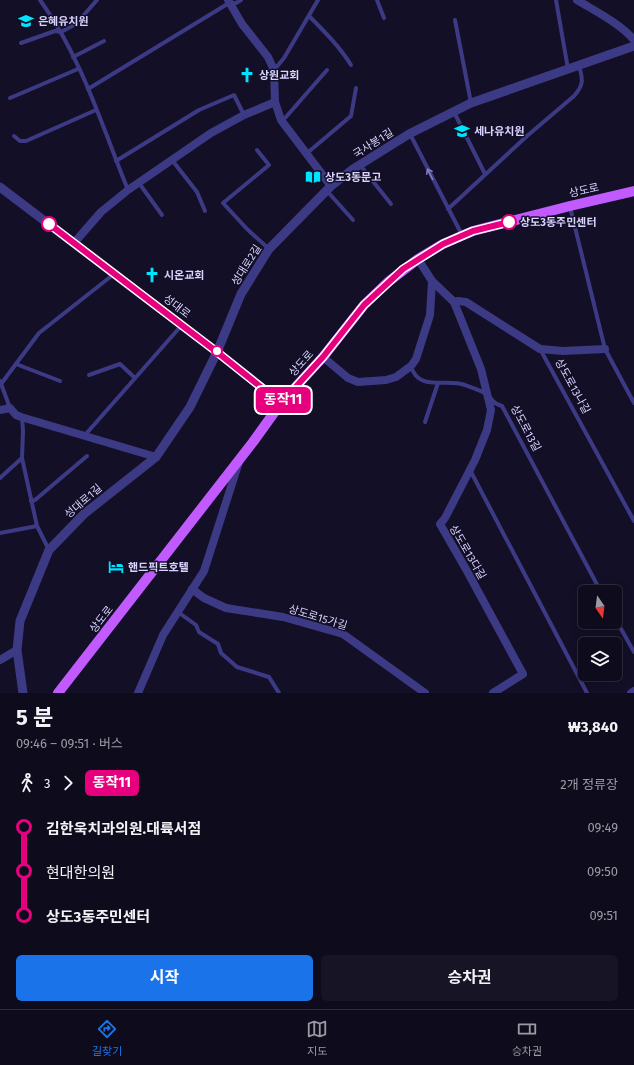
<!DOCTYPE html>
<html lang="ko">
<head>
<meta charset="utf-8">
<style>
	body { margin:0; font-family:"Fira Sans","Noto Sans KR",sans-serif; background:#171425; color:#f1f3f6; height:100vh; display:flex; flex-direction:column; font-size:15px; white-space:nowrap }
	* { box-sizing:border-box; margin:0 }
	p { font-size:13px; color:#9b9ba3 }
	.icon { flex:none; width:22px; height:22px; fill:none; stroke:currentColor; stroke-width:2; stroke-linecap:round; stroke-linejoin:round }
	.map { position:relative; height:693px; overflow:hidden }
	.side { display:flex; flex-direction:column; background:#0e0b1c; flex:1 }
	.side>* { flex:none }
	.badge { padding:0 8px; border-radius:6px; font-size:14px; line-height:26px }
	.needle { width:26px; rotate:166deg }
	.fabs { position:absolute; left:578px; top:585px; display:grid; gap:8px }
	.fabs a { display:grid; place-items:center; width:44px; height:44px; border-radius:6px; background:#0e0b1c; box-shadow:0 2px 10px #0003,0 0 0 1px #2e2b3b; font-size:20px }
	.map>.badge { position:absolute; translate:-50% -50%; box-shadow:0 0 0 2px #fff }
	.legs { display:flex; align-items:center; gap:6px; height:44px; padding:0 16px; font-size:13px }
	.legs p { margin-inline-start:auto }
	.summary { display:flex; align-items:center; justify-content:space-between; height:68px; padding:0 16px }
	h1 { font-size:22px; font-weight:700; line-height:30px }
	.button { display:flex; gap:8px; margin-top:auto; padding:8px 16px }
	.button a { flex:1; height:46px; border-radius:6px; background:#1a73e8; color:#fff; font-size:16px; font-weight:700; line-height:46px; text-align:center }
	.button a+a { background:#171425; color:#f1f3f6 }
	ul { padding:0 16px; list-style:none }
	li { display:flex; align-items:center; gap:14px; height:44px; font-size:15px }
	li i { display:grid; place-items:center; width:6px; height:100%; margin:0 5px; background:currentColor }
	li i::after { content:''; width:10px; height:10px; margin:-5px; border:3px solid; border-radius:50%; background:#0e0b1c }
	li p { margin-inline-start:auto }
	li:first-child i { background:linear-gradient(#0000 50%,currentColor 0) }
	li:last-child i { background:linear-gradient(currentColor 50%,#0000 0) }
	.tab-bar { display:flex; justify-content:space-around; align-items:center; height:56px; border-top:1px solid #2e2b3b; background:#0e0b1c; font-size:11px; color:#9b9ba3 }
	.tab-bar a { display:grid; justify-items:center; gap:2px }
	.tab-bar .on { color:#1a73e8 }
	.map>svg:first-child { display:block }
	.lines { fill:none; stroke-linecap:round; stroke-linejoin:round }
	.service { stroke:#3d3a85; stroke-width:4 }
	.minor { stroke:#3d3a85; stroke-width:8 }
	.tertiary { stroke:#3d3a85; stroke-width:9 }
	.primary { stroke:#c25bff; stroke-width:10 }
	.oneway { stroke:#837fbc }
	.line-1-casing { stroke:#fff; stroke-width:9 }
	.line-1 { stroke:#e6007e; stroke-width:6 }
	.stop-1-dot { fill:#fff; stroke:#e6007e; stroke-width:2 }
	.labels { text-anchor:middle; stroke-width:3; stroke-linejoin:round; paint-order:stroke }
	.poi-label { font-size:11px; font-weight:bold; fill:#d9d4ff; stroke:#130f26; text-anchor:start }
	.street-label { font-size:11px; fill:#d9d4ff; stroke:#130f26 }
	.stop-label { font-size:11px; font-weight:bold; fill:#d9d4ff; stroke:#130f26; text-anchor:start }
</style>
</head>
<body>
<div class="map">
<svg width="634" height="693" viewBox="0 0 634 693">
	<rect width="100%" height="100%" fill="#130f26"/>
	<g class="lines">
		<!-- service -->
		<g class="service">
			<path d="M40 0C81 56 102 126 128 190"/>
			<polyline points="377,0 384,18"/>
			<polyline points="556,0 568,69"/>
			<path d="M309 16C324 31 340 47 351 65"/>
			<polyline points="455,20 471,103"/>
			<polyline points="21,43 55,31 61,32 76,24 97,0"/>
			<polyline points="73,57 104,41"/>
			<polyline points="274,70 284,58 318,0"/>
			<polyline points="88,89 229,3 236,3 241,0"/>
			<polyline points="10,98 78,69"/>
			<polyline points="454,112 485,174"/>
			<polyline points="281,120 286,117 327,70"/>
			<polyline points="410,134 462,235"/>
			<polyline points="14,136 20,141 26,141 96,110"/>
			<polyline points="257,150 269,165 223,203 247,229 269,249"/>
			<polyline points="306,154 351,116 356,88"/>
			<polyline points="172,160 197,192 205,211"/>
			<polyline points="116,161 199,110 234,95 244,115"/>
			<polyline points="360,165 391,204"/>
			<polyline points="139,183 162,215"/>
			<polyline points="327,191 353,220"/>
			<polyline points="570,207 605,349 634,403"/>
			<path d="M448 209 527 136 574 96C584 85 583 79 579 66"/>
			<polyline points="540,349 634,521"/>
			<polyline points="16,364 60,381"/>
			<path d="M411 366C418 392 446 378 465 385 472 388 481 390 488 395 490 396 491 400 494 402 496 404 499 405 502 406L601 592"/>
			<polyline points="89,375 120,364 135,378"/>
			<polyline points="0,381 10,408"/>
			<polyline points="1,384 39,333 114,274"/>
			<polyline points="22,417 23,431 22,458 37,526 49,550"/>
			<polyline points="425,422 438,383"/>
			<polyline points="85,435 181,326"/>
			<polyline points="470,470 587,693"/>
			<polyline points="0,478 22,458"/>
			<polyline points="31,501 35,500 87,456"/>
			<polyline points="0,533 37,526"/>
			<polyline points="178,612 196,625 199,632 218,644 221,653 237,667 269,677 279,693"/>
			<polyline points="615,618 634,652"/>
		</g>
		<!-- minor -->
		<g class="minor">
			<polyline points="228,0 242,24 268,57 274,70 275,102 281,120 331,186"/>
			<path d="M577 0C595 11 621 24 634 40"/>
			<polyline points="74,243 101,212 128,190 211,133 244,115 275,102"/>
			<polyline points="418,259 432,281 454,302 481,369 491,410 487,430 475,460 445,518 440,524 467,571 523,674 493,693"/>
			<polyline points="454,302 458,301 466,302 540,349 563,351 605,349"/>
			<polyline points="323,357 348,378 358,382 386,380 396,377 411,366 416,359 430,315 432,281"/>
			<polyline points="0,410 10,408 16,415 21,417 156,457"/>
			<polyline points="192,589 204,598 226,608 283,617 343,634 425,693"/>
			<polyline points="0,660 17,650"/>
			<polyline points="138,693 163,635 204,571 239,462"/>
			<polyline points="631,693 634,691"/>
		</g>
		<!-- tertiary -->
		<g class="tertiary">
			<polyline points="0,187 217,352 281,403"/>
			<polyline points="23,693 17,650 20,621 49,550 84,514 156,457 190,407 217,352 241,294 269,249 331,186 353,169 409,134 471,103 634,46"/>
		</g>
		<!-- primary -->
		<polyline class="primary" points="58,693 253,442 281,403 323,357 364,305 388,282 418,259 443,244 473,231 570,206 634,191"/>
	</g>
	<!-- one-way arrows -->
	<defs><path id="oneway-shaft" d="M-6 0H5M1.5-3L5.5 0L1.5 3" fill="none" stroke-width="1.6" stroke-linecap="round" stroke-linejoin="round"/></defs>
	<use class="oneway" href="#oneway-shaft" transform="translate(430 174) rotate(-117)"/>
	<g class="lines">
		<!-- line-1 casing -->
		<g class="line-1-casing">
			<polyline id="line-1" points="49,224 217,352 281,403 323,357 364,305 403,269 443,244 473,231 509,222"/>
		</g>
		<!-- line-1 -->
		<use href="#line-1" class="line-1"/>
	</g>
	<!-- icons -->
	<defs>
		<g id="school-bare" transform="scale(1.2)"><path d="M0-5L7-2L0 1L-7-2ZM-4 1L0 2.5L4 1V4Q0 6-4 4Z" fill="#00e5ff" stroke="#130f26" stroke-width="2.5" paint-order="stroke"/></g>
		<g id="church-bare" transform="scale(1.2)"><path d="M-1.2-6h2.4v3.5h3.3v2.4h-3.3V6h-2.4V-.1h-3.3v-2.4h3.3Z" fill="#00e5ff" stroke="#130f26" stroke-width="2.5" paint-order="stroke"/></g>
		<g id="library-bare" transform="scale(1.2)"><path d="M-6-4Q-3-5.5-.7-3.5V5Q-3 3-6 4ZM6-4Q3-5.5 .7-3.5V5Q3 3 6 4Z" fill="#00e5ff" stroke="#130f26" stroke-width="2.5" paint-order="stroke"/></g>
		<g id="hotel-bare" transform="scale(1.2)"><path d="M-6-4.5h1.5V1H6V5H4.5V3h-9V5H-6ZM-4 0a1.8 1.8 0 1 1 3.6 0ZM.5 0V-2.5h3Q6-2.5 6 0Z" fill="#00e5ff" stroke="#130f26" stroke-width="2.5" paint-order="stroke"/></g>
	</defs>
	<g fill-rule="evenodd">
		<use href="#school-bare" x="26" y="21"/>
		<use href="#church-bare" x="247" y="75"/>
		<use href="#school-bare" x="462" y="131"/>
		<use href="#library-bare" x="313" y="177"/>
		<use href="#church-bare" x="152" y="275"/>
		<use href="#hotel-bare" x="116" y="567"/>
	</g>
	<!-- markers -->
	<g class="stop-1-dot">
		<circle cx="509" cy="222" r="7"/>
		<circle cx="49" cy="224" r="7"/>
		<circle cx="217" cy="351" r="5"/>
	</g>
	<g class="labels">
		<!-- poi labels -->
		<g class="poi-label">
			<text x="38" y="25">은혜유치원</text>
			<text x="259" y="79">상원교회</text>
			<text x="474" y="135">세나유치원</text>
			<text x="325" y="181">상도3동문고</text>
			<text x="164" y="279">시온교회</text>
			<text x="128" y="571">핸드픽트호텔</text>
		</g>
		<!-- street labels -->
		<g class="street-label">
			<text transform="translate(373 143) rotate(-32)" y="4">국사봉1길</text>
			<text transform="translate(584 190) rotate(-13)" y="4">상도로</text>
			<text transform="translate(246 265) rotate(-58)" y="4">성대로2길</text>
			<text transform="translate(177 306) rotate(37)" y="4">성대로</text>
			<text transform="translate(301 363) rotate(-48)" y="4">상도로</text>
			<text transform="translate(573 386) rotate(61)" y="4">상도로13나길</text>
			<text transform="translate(526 428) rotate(62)" y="4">상도로13길</text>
			<text transform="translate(83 501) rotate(-41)" y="4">성대로1길</text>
			<text transform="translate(468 552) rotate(60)" y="4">상도로13다길</text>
			<text transform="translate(318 617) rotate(17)" y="4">상도로15가길</text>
			<text transform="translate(101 619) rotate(-52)" y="4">상도로</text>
		</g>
		<!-- stop labels -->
		<g class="stop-label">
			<text x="520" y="226">상도3동주민센터</text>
		</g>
	</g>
</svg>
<div class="fabs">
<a><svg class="needle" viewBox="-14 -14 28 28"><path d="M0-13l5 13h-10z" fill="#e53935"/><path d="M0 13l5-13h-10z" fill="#9b9ba3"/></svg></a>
<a><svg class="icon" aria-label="layers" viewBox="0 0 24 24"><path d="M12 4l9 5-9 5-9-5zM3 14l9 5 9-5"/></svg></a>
</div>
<b class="badge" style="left:283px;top:400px;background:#e6007e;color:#fff">동작11</b>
</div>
<section class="side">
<div class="summary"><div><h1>5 분</h1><p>09:46 – 09:51 · 버스</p></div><b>₩3,840</b></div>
<div class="legs"><svg class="icon" aria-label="walk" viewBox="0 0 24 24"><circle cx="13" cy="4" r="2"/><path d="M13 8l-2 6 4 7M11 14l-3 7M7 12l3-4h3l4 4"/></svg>3<svg class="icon" aria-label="forward" viewBox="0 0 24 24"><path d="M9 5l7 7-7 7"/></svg><b class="badge" style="background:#e6007e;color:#fff">동작11</b><p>2개 정류장</p></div>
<ul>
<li><i style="color:#e6007e"></i><b>김한욱치과의원.대륙서점</b><p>09:49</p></li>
<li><i style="color:#e6007e"></i><span>현대한의원</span><p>09:50</p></li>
<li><i style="color:#e6007e"></i><b>상도3동주민센터</b><p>09:51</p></li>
</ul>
<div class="button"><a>시작</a><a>승차권</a></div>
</section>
<nav class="tab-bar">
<a class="on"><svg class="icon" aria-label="directions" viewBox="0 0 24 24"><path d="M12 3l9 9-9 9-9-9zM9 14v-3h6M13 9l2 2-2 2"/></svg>길찾기</a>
<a><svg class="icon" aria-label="map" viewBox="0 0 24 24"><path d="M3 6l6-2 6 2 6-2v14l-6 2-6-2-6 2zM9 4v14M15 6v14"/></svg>지도</a>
<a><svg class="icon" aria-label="tickets" viewBox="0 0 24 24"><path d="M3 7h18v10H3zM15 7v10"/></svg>승차권</a>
</nav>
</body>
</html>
